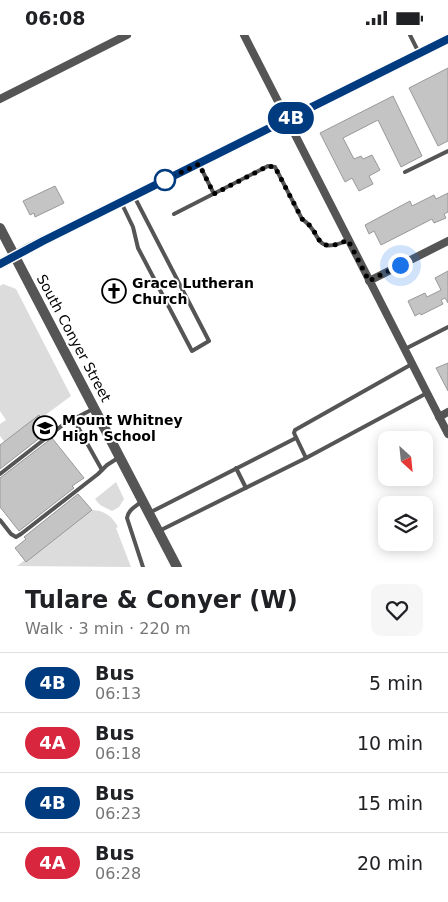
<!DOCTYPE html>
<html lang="en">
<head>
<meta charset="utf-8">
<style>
	body { margin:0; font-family:"DejaVu Sans",sans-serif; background:#f6f6f6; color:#202124; height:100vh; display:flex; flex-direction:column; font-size:19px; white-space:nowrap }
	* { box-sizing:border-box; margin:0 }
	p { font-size:16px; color:#757577 }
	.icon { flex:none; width:28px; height:28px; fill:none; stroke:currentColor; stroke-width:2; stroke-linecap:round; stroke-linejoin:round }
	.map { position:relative; height:532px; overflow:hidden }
	.sheet { display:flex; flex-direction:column; background:#fff; flex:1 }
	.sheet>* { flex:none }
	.badge { padding:0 10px; border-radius:16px; font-size:18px; line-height:32px }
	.needle { width:32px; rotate:153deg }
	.fabs { position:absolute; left:378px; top:396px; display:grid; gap:10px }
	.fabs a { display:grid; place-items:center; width:55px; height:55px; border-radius:10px; background:#fff; box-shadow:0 2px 12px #0003; font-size:25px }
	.you { position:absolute; width:25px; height:25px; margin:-12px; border:4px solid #fff; border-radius:50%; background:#1a73e8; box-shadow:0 0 0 8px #1a73e833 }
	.map>.badge { position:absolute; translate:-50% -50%; box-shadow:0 0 0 2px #fff }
	.round { display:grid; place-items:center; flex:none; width:52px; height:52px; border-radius:10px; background:#f6f6f6 }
	.overview { display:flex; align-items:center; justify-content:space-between; height:85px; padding:0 25px }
	h1 { font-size:24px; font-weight:800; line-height:38px }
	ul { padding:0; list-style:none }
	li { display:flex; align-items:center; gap:15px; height:60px; padding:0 25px; border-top:1px solid #e0e0e0 }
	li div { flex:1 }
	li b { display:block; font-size:19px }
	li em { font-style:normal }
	li .badge { min-width:55px; font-weight:700; text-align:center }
	.status { display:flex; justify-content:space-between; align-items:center; height:35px; padding:0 25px; background:#fff; direction:ltr }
	.status svg { height:14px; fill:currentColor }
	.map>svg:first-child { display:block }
	.green { fill:#dcdcdc }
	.building { fill:#c4c4c4; stroke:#999 }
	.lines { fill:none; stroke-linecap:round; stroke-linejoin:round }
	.service { stroke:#555; stroke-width:4 }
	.minor { stroke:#555; stroke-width:8 }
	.tertiary { stroke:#555; stroke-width:10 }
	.line-casing { stroke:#fff; stroke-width:11 }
	.line { stroke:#003b80; stroke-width:8 }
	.walk { stroke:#000; stroke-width:5; stroke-dasharray:0 9 }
	.stop-dot { fill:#fff; stroke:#003b80; stroke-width:2.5 }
	.labels { text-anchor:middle; stroke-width:4; stroke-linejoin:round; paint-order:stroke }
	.poi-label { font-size:14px; font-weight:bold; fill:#000; stroke:#fff; text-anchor:start }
	.street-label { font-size:14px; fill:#000; stroke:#fff }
</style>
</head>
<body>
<div class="status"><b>06:08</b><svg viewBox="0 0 49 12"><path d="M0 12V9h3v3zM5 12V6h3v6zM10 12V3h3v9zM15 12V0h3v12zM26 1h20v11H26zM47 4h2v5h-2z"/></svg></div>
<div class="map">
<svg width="448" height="532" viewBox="0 0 448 532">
	<rect width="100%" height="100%" fill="#fff"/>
	<!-- green -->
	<g class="green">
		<polygon points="3,249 16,254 71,361 6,409 0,401 0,389 6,385 0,376 0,251"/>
		<polygon points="116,447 124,464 119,472 112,476 100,470 95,464"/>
		<path d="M91 475C104 475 112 481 118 492L116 493 131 532 17 531Z"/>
	</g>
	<!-- building -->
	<g class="building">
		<polygon points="448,33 448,106 438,111 409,53"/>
		<polygon points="393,61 422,121 401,132 378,85 343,103 354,124 361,121 363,124 372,120 380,135 369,141 373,149 359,156 352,143 345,147 320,98"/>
		<polygon points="55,151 64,168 35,182 34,178 30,180 23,166"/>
		<polygon points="448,158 448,177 444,179 446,183 434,188 432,184 381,210 374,196 369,199 365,190 410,166 412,171 434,160 436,164"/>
		<polygon points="448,236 448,268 445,263 441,265 443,269 421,280 420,278 415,281 408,266 425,258 427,262 441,255 435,243"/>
		<polygon points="448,328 448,356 436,333"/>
		<polygon points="39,380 50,395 0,434 0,410"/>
		<polygon points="52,403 84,443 72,451 74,453 19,496 0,472 0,443"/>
		<polygon points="78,459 92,475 26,527 15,513 26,504 24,502"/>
	</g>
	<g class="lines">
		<!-- service -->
		<g class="service">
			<polyline points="410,0 419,18"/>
			<polyline points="199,129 214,159"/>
			<polyline points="405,137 448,116"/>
			<polyline points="121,167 133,192 138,213 192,316 209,306 134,161"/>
			<path d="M174 179 268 131 275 132 302 184C324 198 311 221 349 205"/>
			<polyline points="405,314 448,292"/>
			<polyline points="74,385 102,435"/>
			<polyline points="306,423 294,398 295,395 412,329"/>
			<polyline points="236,433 246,453"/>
			<polyline points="0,439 64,389 93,374"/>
			<path d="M141 467C135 472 128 475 127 483L143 532"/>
			<polyline points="151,477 296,403"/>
			<polyline points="0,485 11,499 16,502 21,499 98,439 107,430 118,423"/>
			<polyline points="159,496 306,423 427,358"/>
		</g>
		<!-- minor -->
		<g class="minor">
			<polyline points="244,0 448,399"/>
			<polyline points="0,64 127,0"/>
			<polyline points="369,246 448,206"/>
			<polyline points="439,382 448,377"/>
		</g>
		<!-- tertiary -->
		<g class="tertiary">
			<polyline points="0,193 177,532"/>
			<polyline points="0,229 27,214 448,4"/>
		</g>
	</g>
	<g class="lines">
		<!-- line casing -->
		<g class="line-casing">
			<polyline id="line" points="0,229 43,206 448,4"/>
		</g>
		<!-- line -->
		<use href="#line" class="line"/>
		<!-- walk -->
		<path class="walk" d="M165 145 199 129 214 159 268 131 275 132 302 184C324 198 312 221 348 205L369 246 400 230"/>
	</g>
	<!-- icons -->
	<defs>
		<g id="church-ring" transform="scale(1.25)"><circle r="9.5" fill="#fff" stroke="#000" stroke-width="1.5"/><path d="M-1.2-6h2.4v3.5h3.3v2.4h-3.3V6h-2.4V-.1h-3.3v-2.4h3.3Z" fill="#000"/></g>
		<g id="school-ring" transform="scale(1.25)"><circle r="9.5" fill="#fff" stroke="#000" stroke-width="1.5"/><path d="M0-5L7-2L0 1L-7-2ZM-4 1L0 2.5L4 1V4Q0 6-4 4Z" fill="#000"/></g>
	</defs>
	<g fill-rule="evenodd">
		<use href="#church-ring" x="114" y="256"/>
		<use href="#school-ring" x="45" y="393"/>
	</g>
	<!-- markers -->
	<circle class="stop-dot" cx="165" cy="145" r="10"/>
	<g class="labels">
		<!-- poi labels -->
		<g class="poi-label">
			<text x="132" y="253">Grace Lutheran<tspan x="132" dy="16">Church</tspan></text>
			<text x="62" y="390">Mount Whitney<tspan x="62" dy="16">High School</tspan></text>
		</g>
		<!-- street labels -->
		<g class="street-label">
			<text transform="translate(74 303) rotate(62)" y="5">South Conyer Street</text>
		</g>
	</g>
</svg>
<div class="fabs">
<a><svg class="needle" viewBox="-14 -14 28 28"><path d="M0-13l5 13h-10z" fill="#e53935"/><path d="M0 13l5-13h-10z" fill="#757577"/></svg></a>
<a><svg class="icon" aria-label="layers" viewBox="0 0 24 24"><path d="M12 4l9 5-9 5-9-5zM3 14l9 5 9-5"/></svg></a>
</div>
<div class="you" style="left:400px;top:230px"></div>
<b class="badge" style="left:291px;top:83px;background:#003b80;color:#fff">4B</b>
</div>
<section class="sheet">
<div class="overview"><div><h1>Tulare &amp; Conyer (W)</h1><p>Walk · 3 min · 220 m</p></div><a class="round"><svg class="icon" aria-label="heart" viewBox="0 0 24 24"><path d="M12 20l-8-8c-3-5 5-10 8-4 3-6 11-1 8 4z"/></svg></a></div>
<ul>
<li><span class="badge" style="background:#003b80;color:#fff">4B</span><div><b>Bus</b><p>06:13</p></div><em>5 min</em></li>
<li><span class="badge" style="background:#d7263d;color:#fff">4A</span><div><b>Bus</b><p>06:18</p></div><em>10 min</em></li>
<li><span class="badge" style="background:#003b80;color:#fff">4B</span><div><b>Bus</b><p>06:23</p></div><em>15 min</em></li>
<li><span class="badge" style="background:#d7263d;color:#fff">4A</span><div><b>Bus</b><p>06:28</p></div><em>20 min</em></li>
</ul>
</section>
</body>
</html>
